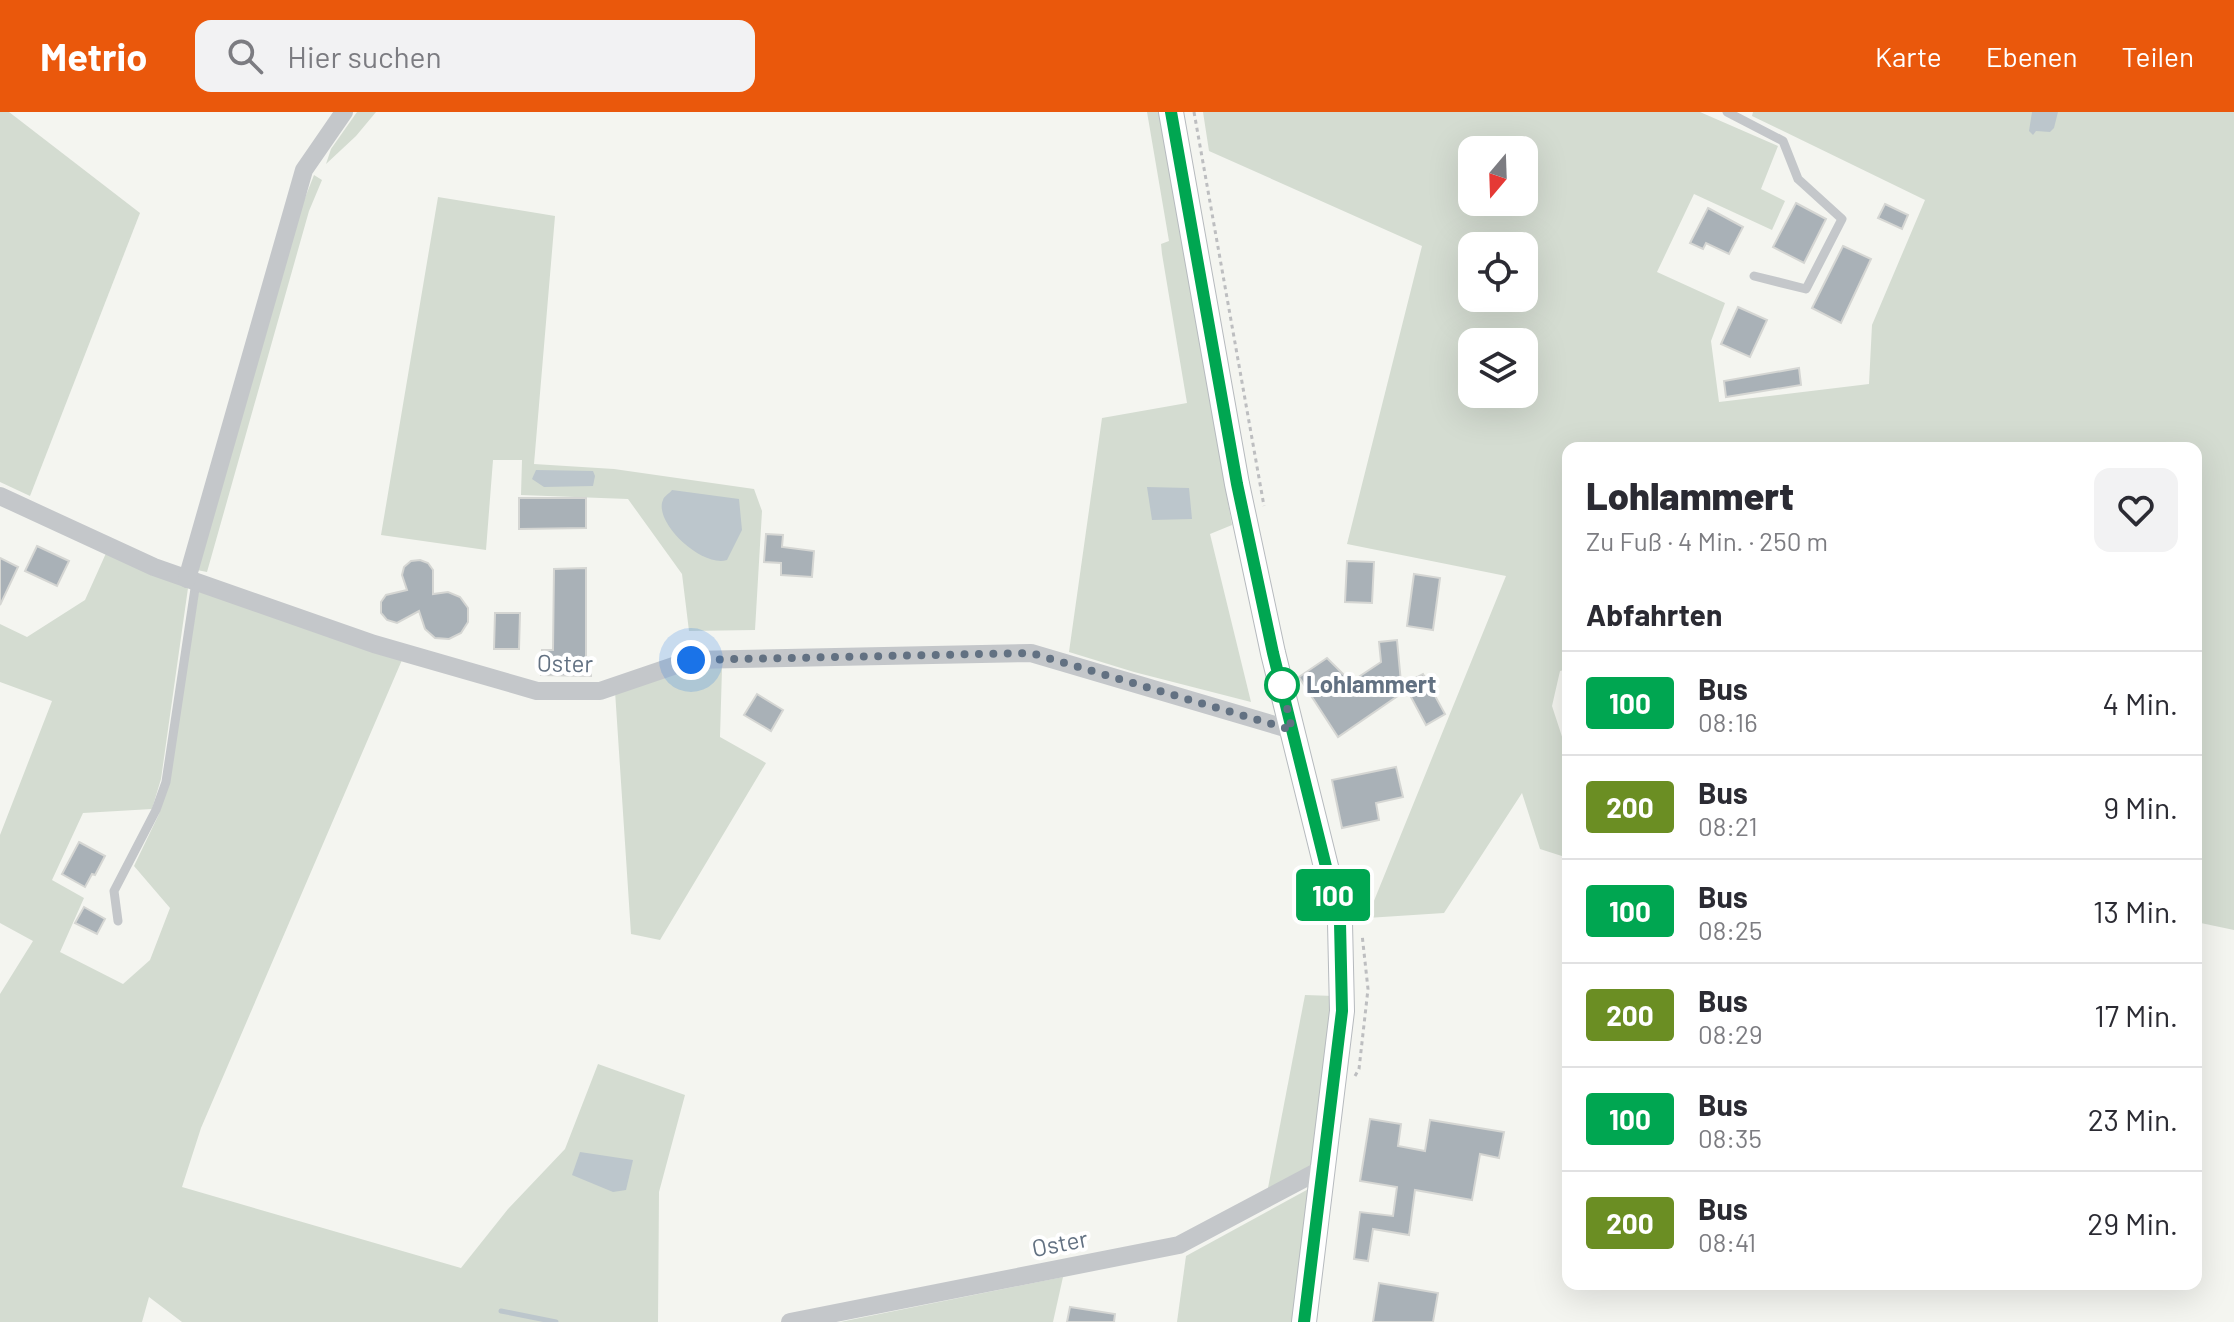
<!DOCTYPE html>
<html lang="de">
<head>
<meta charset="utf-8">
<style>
	body { margin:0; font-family:Barlow,sans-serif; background:#f2f2f3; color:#2b2b33; height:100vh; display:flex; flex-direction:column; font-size:30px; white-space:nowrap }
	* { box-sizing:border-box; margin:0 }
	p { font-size:26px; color:#7c7c81 }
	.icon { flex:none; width:44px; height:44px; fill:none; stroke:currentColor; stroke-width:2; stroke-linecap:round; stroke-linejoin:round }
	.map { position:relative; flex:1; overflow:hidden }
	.drawer { position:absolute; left:1562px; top:330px; width:640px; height:848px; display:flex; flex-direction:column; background:#fff; border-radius:16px; box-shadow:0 8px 32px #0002 }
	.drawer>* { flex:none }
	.badge { padding:0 16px; border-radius:6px; font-size:28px; line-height:52px }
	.needle { width:52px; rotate:199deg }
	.fabs { position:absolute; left:1458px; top:24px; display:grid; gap:16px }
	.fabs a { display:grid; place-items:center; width:80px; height:80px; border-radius:16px; background:#fff; box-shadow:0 8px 32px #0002; font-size:40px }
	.you { position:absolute; width:40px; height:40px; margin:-20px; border:6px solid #fff; border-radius:50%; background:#1a73e8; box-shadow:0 0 0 12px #1a73e833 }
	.map>.badge { position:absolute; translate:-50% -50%; box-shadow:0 0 0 4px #fff }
	h2 { padding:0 24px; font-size:30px; line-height:72px }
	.round { display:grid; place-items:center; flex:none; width:84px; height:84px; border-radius:16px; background:#f2f2f3 }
	.overview { display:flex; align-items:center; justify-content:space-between; height:136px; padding:0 24px }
	h1 { font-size:38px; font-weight:800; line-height:60px }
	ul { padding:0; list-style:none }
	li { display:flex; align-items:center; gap:24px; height:104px; padding:0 24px; border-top:2px solid #e1e1e2 }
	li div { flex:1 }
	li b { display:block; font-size:30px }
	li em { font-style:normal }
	li .badge { min-width:88px; font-weight:700; text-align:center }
	header { display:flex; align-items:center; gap:48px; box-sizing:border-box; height:112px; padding:0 40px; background:#ea580c; color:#fff }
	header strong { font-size:38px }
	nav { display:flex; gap:44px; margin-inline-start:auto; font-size:28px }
	.search { width:560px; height:72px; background:#f2f2f3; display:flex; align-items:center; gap:20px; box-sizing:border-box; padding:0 28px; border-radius:16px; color:#7c7c81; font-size:30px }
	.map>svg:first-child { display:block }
	.green { fill:#d4dcd1; fill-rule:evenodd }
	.water { fill:#bcc6cc }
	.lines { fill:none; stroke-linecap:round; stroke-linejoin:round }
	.stream { stroke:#bcc6cc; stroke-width:5 }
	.building { fill:#a9b1b7; stroke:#d5d6d3; stroke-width:2 }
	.secondary-casing { stroke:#b6babe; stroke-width:26 }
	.path { stroke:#bdbec0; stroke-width:3; stroke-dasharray:4 4; stroke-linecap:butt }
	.lane { stroke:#c4c7ca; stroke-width:9 }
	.street { stroke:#c4c7ca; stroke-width:18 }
	.secondary { stroke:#fff; stroke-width:24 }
	.line-casing { stroke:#fff; stroke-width:18 }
	.line { stroke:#00a651; stroke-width:12 }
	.walk { stroke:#627182; stroke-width:8; stroke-dasharray:0 14.4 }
	.stop-dot { fill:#fff; stroke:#00a651; stroke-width:4 }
	.labels { text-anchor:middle; stroke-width:8; stroke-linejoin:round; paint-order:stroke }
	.street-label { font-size:24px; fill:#627182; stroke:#fff }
	.stop-label { font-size:24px; font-weight:bold; fill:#627182; stroke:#fff; text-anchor:start }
</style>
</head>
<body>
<header>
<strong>Metrio</strong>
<div class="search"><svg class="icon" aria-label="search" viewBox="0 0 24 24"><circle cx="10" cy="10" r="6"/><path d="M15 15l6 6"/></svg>Hier suchen</div>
<nav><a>Karte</a><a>Ebenen</a><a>Teilen</a></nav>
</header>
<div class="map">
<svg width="2234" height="1210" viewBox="0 0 2234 1210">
	<rect width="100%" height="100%" fill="#f4f5f0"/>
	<!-- green -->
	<g class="green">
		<polygon points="0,0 9,0 140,101 30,384 0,370"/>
		<polygon points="357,0 376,0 356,24 326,52 331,37"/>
		<polygon points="1147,0 1159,0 1232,413 1210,422 1251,590 1134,560 1069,540 1102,306 1187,291 1162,142 1161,132 1169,129"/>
		<path d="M1203 0H1700L1778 34 1761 77 1785 89 1772 118 1694 82 1657 160 1725 191 1711 229 1719 290 1869 272 1872 213 1925 88 1752 4 1753 0H2234V818L2196 810V336H1568V557L1560 559 1552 594 1568 643V746L1540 737 1522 681 1444 801 1367 806 1506 464 1347 432 1422 134 1209 39ZM1472 38H1524V90H1472ZM1472 134H1524V186H1472ZM1472 230H1524V282H1472Z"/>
		<polygon points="314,63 322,68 309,99 207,460 197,458 301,96"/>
		<polygon points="438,85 555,104 534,352 614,357 754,377 762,399 755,518 689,519 682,462 628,387 521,383 522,348 493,348 486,438 381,423"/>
		<polygon points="107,439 188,476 161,667 152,697 83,701 52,768 84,786 60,840 123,872 150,848 170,796 134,754 159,702 169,669 199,477 402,548 201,1016 182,1075 461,1156 508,1097 565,1037 598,952 685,983 659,1080 658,1210 182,1210 149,1185 142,1210 0,1210 0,882 33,829 0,811 0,723 52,589 0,570 0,512 27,525 85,488"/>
		<polygon points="690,556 722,556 720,625 766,651 660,828 631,822 615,579"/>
		<polygon points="1305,883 1334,884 1315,1054 1267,1081"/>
		<polygon points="1314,1074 1294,1210 1177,1210 1186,1144"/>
		<polygon points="1063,1165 1053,1210 840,1210"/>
	</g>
	<!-- water -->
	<g class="water">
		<polygon points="2032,0 2058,0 2054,16 2050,20 2036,19 2033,23 2029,19"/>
		<polygon points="536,358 593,359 595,364 593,374 544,375 532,367"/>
		<polygon points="1147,375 1189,376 1192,407 1152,408"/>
		<path d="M672 378 739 387 742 418 727 448C702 456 653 410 663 388 664 384 669 382 672 378Z"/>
		<polygon points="580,1040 633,1048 626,1078 613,1080 572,1063"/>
	</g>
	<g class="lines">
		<!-- stream -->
		<polyline class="stream" points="501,1199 556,1210"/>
	</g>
	<!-- building -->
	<g class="building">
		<polygon points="1796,91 1826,107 1804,151 1773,135"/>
		<polygon points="1885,92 1908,103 1902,117 1878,106"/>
		<polygon points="1708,96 1743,115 1729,142 1706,131 1703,137 1690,131"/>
		<polygon points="1843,134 1871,147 1841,211 1812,196"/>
		<polygon points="1738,195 1767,208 1750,245 1721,232"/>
		<polygon points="1799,256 1801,273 1726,285 1724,269"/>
		<polygon points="519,386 586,386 586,416 519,417"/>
		<polygon points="766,422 783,423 782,435 814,439 812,465 781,463 781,451 764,450"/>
		<polygon points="37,434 69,449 57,474 25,459"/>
		<polygon points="0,446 18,455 0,493"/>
		<polygon points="420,448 428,451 433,458 433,482 448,480 460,485 468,496 468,510 461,521 449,527 435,526 425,517 419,499 397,511 387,508 381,501 381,490 386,483 407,478 402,463 404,455 411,449"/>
		<polygon points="1347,449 1374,450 1372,491 1345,490"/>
		<polygon points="586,456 586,545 591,545 591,564 541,563 542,538 553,538 554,457"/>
		<polygon points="1414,462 1440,466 1433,518 1407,514"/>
		<polygon points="495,501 520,501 519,537 494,537"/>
		<polygon points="1397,528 1402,581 1338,625 1299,565 1327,546 1351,570 1381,550 1379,530"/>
		<polygon points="1423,562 1445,602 1426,613 1404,572"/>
		<polygon points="757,582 783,598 771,619 744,603"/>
		<polygon points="1396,655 1403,685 1376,691 1379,708 1342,716 1332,668"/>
		<polygon points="79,730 105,744 95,763 92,762 85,775 62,762"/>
		<polygon points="84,795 105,807 97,822 75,811"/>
		<polygon points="1370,1007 1401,1012 1398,1034 1425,1039 1430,1008 1504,1020 1499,1046 1480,1042 1472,1088 1415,1078 1409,1123 1373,1117 1368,1149 1354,1147 1360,1100 1393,1104 1397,1075 1360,1069"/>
		<polygon points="1379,1171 1438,1181 1433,1210 1373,1210"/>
		<polygon points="1070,1195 1115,1202 1114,1210 1067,1210"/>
	</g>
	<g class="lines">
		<!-- secondary casing -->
		<g class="secondary-casing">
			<polyline id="secondary" points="1171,0 1237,372 1273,541 1340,811 1342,899 1304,1210"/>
		</g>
		<!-- path -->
		<g class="path">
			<polyline points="1194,0 1264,394"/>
			<polyline points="1355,964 1359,957 1368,877 1362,822"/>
		</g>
		<!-- lane -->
		<g class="lane">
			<polyline points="1727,0 1783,29 1798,67 1842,107 1806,177 1754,164"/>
			<polyline points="118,809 114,779 156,698 166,670 196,470"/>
		</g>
		<!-- street -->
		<g class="street">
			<polyline points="0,384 154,455 374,532 537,579 600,579 691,548 1031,541 1292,618"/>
			<polyline points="187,467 304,58 344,0"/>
			<polyline points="790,1210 1179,1133 1324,1056"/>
		</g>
		<!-- secondary -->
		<use href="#secondary" class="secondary"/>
	</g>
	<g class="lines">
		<!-- line casing -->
		<g class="line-casing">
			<polyline id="line" points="1171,0 1237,372 1273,541 1340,811 1342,899 1304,1210"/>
		</g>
		<!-- line -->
		<use href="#line" class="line"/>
		<!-- walk -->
		<polyline class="walk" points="691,548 1031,541 1292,618 1282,573"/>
	</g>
	<!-- markers -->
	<circle class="stop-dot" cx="1282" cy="573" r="16"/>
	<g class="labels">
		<!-- street labels -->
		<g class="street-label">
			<text transform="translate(565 552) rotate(1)" y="8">Oster</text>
			<text transform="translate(1060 1132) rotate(-11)" y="8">Oster</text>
		</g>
		<!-- stop labels -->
		<g class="stop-label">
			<text x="1306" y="581">Lohlammert</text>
		</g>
	</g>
</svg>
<div class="fabs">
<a><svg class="needle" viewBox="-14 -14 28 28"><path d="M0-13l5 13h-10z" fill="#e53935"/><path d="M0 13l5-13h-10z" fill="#7c7c81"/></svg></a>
<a><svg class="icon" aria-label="locate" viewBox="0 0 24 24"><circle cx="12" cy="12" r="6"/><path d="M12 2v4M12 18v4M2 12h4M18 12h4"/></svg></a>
<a><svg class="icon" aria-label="layers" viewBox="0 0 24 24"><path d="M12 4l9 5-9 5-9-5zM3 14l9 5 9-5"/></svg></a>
</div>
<div class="you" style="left:691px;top:548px"></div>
<b class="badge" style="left:1333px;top:783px;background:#00a651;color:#fff">100</b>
<section class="drawer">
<div class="overview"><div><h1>Lohlammert</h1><p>Zu Fuß · 4 Min. · 250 m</p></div><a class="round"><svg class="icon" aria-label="heart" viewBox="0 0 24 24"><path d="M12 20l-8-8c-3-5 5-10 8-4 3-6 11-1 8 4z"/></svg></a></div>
<h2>Abfahrten</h2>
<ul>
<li><span class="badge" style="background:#00a651;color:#fff">100</span><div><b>Bus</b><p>08:16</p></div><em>4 Min.</em></li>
<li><span class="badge" style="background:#6b8e23;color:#fff">200</span><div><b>Bus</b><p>08:21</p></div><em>9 Min.</em></li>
<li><span class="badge" style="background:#00a651;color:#fff">100</span><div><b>Bus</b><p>08:25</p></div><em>13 Min.</em></li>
<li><span class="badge" style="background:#6b8e23;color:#fff">200</span><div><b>Bus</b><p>08:29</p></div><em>17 Min.</em></li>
<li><span class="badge" style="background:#00a651;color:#fff">100</span><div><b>Bus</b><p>08:35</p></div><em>23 Min.</em></li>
<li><span class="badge" style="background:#6b8e23;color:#fff">200</span><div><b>Bus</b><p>08:41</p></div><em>29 Min.</em></li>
</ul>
</section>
</div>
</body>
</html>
